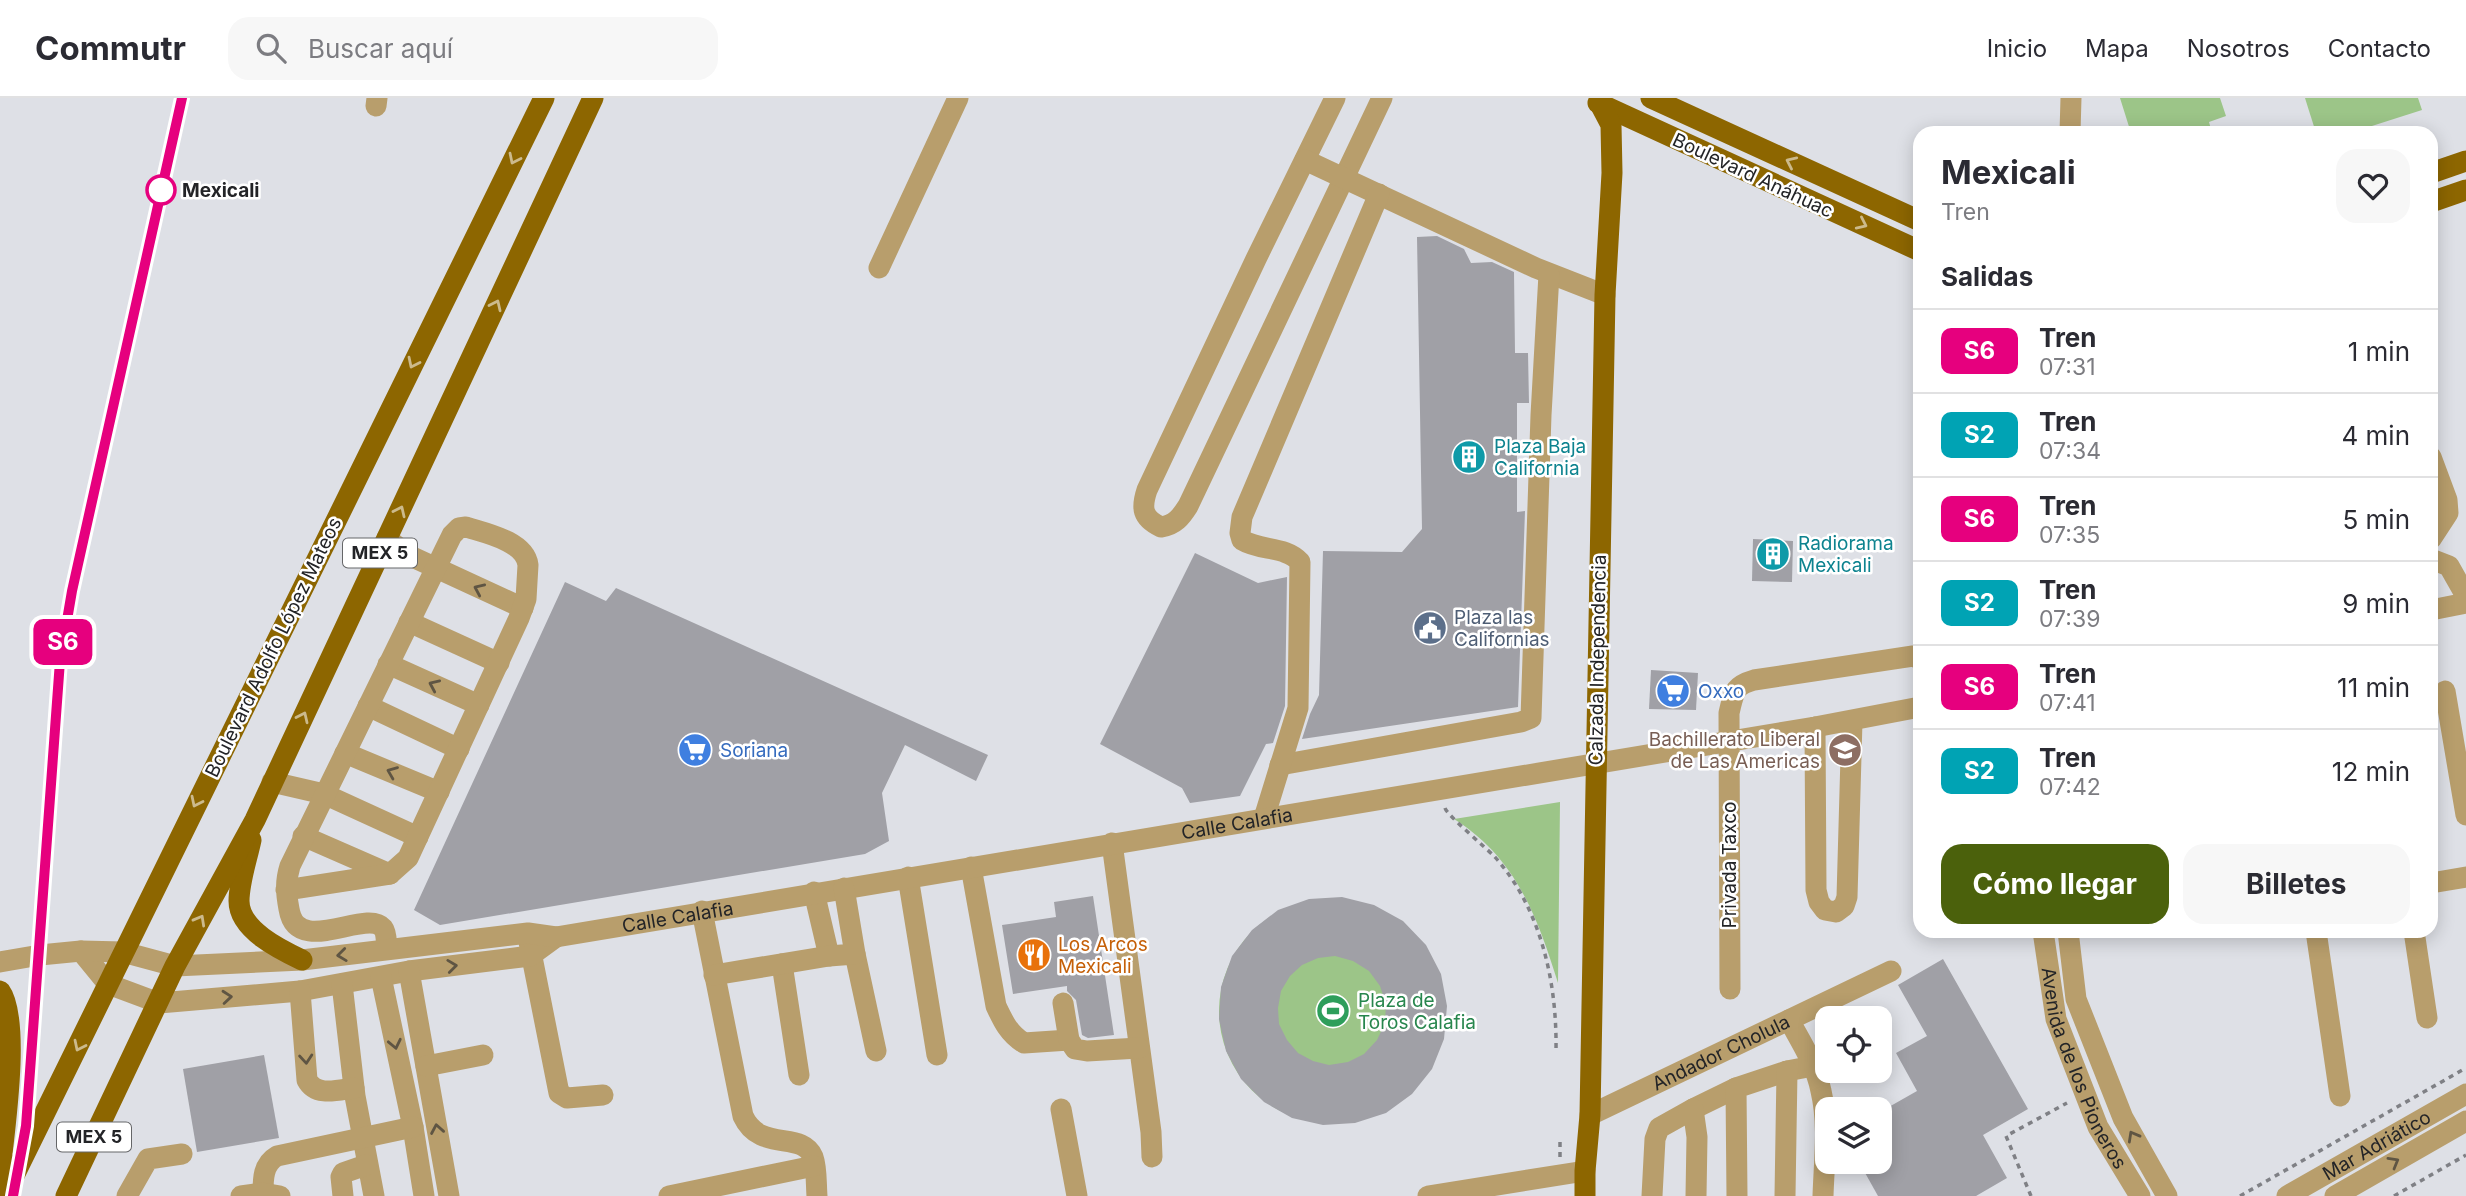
<!DOCTYPE html>
<html lang="es">
<head>
<meta charset="utf-8">
<style>
	body { margin:0; font-family:Inter,sans-serif; background:#f7f7f7; color:#2b2b33; height:100vh; display:flex; flex-direction:column; font-size:26px; white-space:nowrap }
	* { box-sizing:border-box; margin:0 }
	p { font-size:23px; color:#7c7c81 }
	.icon { flex:none; width:38px; height:38px; fill:none; stroke:currentColor; stroke-width:2; stroke-linecap:round; stroke-linejoin:round }
	.map { position:relative; flex:1; overflow:hidden }
	.sheet { position:absolute; left:1913px; top:28px; width:525px; height:812px; display:flex; flex-direction:column; background:#fff; border-radius:21px; box-shadow:0 4px 18px #0003 }
	.sheet>* { flex:none }
	.badge { padding:0 14px; border-radius:10px; font-size:24px; line-height:46px }
	.fabs { position:absolute; left:1815px; top:908px; display:grid; gap:14px }
	.fabs a { display:grid; place-items:center; width:77px; height:77px; border-radius:14px; background:#fff; box-shadow:0 4px 18px #0003; font-size:35px }
	.map>.badge { position:absolute; translate:-50% -50%; box-shadow:0 0 0 4px #fff }
	h2 { padding:0 28px; font-size:26px; line-height:63px }
	.round { display:grid; place-items:center; flex:none; width:74px; height:74px; border-radius:21px; background:#f7f7f7 }
	.head { display:flex; align-items:center; justify-content:space-between; height:119px; padding:0 28px }
	h1 { font-size:33px; font-weight:700; line-height:52px }
	.action { display:flex; gap:14px; margin-top:auto; padding:14px 28px }
	.action a { flex:1; height:80px; border-radius:21px; background:#4b610c; color:#fff; font-size:28px; font-weight:700; line-height:80px; text-align:center }
	.action a+a { background:#f7f7f7; color:#2b2b33 }
	ul { padding:0; list-style:none }
	li { display:flex; align-items:center; gap:21px; height:84px; padding:0 28px; border-top:2px solid #e1e1e2 }
	li div { flex:1 }
	li b { display:block; font-size:26px }
	li em { font-style:normal }
	li .badge { min-width:77px; font-weight:700; text-align:center }
	header { display:flex; align-items:center; gap:42px; box-sizing:border-box; height:98px; padding:0 35px; background:#fff; border-bottom:2px solid #e1e1e2 }
	header strong { font-size:33px }
	nav { display:flex; gap:38px; margin-inline-start:auto; font-size:24px }
	.search { width:490px; height:63px; background:#f7f7f7; display:flex; align-items:center; gap:18px; box-sizing:border-box; padding:0 24px; border-radius:21px; color:#7c7c81; font-size:26px }
	.map>svg:first-child { display:block }
	.green { fill:#9cc588 }
	.building { fill:#a0a0a6; fill-rule:evenodd }
	.lines { fill:none; stroke-linecap:round; stroke-linejoin:round }
	.path { stroke:#7f8085; stroke-width:3.5; stroke-dasharray:5 5; stroke-linecap:butt }
	.minor { stroke:#b89e6c; stroke-width:21 }
	.major { stroke:#8d6600; stroke-width:21 }
	.rail { stroke:#6f7175; stroke-width:5; stroke-dasharray:10 5; stroke-linecap:butt }
	.oneway { stroke:#ccba8c }
	.oneway2 { stroke:#5f5543 }
	.line-casing { stroke:#fff; stroke-width:16 }
	.line { stroke:#e6007e; stroke-width:10 }
	.stop-dot { fill:#fff; stroke:#e6007e; stroke-width:3.5 }
	.labels { text-anchor:middle; stroke-width:5; stroke-linejoin:round; paint-order:stroke }
	.shield { fill:#fff; stroke:#656668; stroke-width:2 }
	.shield-label { font-size:18px; font-weight:bold; fill:#232427 }
	.street-label { font-size:19px; fill:#232427; stroke:#fff }
	.stop-label { font-size:19px; font-weight:bold; fill:#232427; stroke:#fff; text-anchor:start }
	.culture-label { font-size:19px; fill:#0d838f; stroke:#fff; text-anchor:start }
	.service-label { font-size:19px; fill:#4e5e75; stroke:#fff; text-anchor:start }
	.shop-label { font-size:19px; fill:#366cbe; stroke:#fff; text-anchor:start }
	.education-label { font-size:19px; fill:#785e54; stroke:#fff; text-anchor:end }
	.food-label { font-size:19px; fill:#c56008; stroke:#fff; text-anchor:start }
	.leisure-label { font-size:19px; fill:#27864d; stroke:#fff; text-anchor:start }
</style>
</head>
<body>
<header>
<strong>Commutr</strong>
<div class="search"><svg class="icon" aria-label="search" viewBox="0 0 24 24"><circle cx="10" cy="10" r="6"/><path d="M15 15l6 6"/></svg>Buscar aquí</div>
<nav><a>Inicio</a><a>Mapa</a><a>Nosotros</a><a>Contacto</a></nav>
</header>
<div class="map">
<svg width="2466" height="1098" viewBox="0 0 2466 1098">
	<rect width="100%" height="100%" fill="#dee0e6"/>
	<!-- green -->
	<g class="green">
		<polygon points="2120,0 2220,0 2226,18 2209,24 2212,35 2131,35"/>
		<polygon points="2305,0 2418,0 2422,12 2350,35 2316,35"/>
		<path d="M1560 704 1558 885C1537 818 1516 760 1454 721Z"/>
		<circle cx="1331" cy="913" r="112"/>
	</g>
	<!-- building -->
	<g class="building">
		<polygon points="1437,138 1464,151 1471,165 1492,164 1514,174 1515,255 1528,255 1529,305 1517,305 1517,414 1525,413 1518,609 1302,641 1310,616 1319,597 1323,453 1402,454 1422,431 1417,139"/>
		<polygon points="1753,441 1793,443 1792,484 1752,483"/>
		<polygon points="1195,455 1258,485 1287,479 1285,608 1273,645 1266,646 1240,698 1190,705 1182,690 1100,646"/>
		<polygon points="565,484 606,503 616,490 988,657 976,683 905,647 882,695 889,743 865,756 440,827 414,812"/>
		<polygon points="1651,572 1698,575 1696,612 1649,611"/>
		<polygon points="1093,798 1114,937 1088,940 1082,937 1076,902 1067,893 1067,888 1013,896 1002,827 1056,819 1054,804"/>
		<path d="M1342 799 1374 807 1403 823 1426 847 1441 876 1447 908 1444 941 1432 971 1412 996 1386 1015 1355 1025 1323 1027 1292 1020 1264 1004 1241 981 1226 953 1219 921 1221 889 1232 858 1252 832 1278 812 1309 801ZM1335 858 1353 863 1369 873 1380 888 1386 906 1385 925 1377 942 1364 956 1348 964 1329 967 1313 963 1298 955 1287 942 1279 926 1278 910 1281 893 1290 878 1302 867 1318 860Z"/>
		<polygon points="1943,861 2028,1011 1983,1037 2007,1080 1976,1098 1878,1098 1859,1064 1880,1064 1880,1014 1917,993 1896,955 1927,938 1898,887"/>
		<polygon points="264,957 279,1040 197,1054 183,971"/>
	</g>
	<g class="lines">
		<!-- path -->
		<g class="path">
			<path d="M1445 710C1447 717 1485 749 1494 758 1541 810 1557 884 1556 952"/>
			<polyline points="1560,1044 1560,1059"/>
			<polyline points="2031,1098 2006,1038 2067,1005"/>
			<polyline points="2240,1098 2466,970"/>
			<polyline points="2394,1098 2466,1057"/>
		</g>
		<!-- minor -->
		<g class="minor">
			<path d="M1335 0 1256 161 1147 392C1141 410 1142 420 1161 429 1175 427 1181 419 1188 408L1382 0"/>
			<polyline points="376,8 377,0"/>
			<polyline points="2070,35 2071,0"/>
			<polyline points="1305,62 1536,170 1605,197"/>
			<polyline points="879,170 958,0"/>
			<polyline points="2431,359 2447,402 2448,415 2431,441"/>
			<polyline points="387,440 406,456 523,510"/>
			<polyline points="2431,461 2449,468 2466,498"/>
			<polyline points="2431,512 2466,505"/>
			<polyline points="409,524 499,565"/>
			<polyline points="388,566 479,607"/>
			<polyline points="2445,593 2466,717"/>
			<polyline points="368,608 459,651"/>
			<polyline points="1815,629 1816,792 1819,804 1825,812 1836,814 1844,808 1847,799 1852,623"/>
			<polyline points="345,655 439,694"/>
			<polyline points="1280,667 1521,624 1531,620 1541,317 1549,176"/>
			<polyline points="272,684 324,696 418,739"/>
			<path d="M1264 720 1298 610 1300 464C1286 448 1260 453 1242 442L1240 435 1242 419 1379 96"/>
			<polyline points="303,738 390,776"/>
			<polyline points="1112,745 1151,1034 1152,1059"/>
			<path d="M971 769 996 908C1003 923 1009 936 1024 945L1069 942"/>
			<polyline points="908,779 937,957"/>
			<polyline points="2431,785 2466,779"/>
			<path d="M286 792 390 776 408 760 519 520 526 501 528 467C525 443 485 435 466 429L459 430 452 437 290 768C285 784 286 795 289 811 297 860 366 810 383 830 387 835 386 845 387 851"/>
			<polyline points="814,794 829,858"/>
			<path d="M702 813 743 1018C760 1055 802 1032 813 1059 817 1070 816 1086 817 1098"/>
			<path id="s1" d="M2043 833 2056 921 2098 1029 2140 1098"/>
			<polyline points="2068,833 2076,901 2123,1020 2167,1098"/>
			<polyline points="2316,833 2340,998"/>
			<polyline points="2414,833 2427,920"/>
			<polyline points="529,844 559,995 567,1000 603,997"/>
			<polyline points="81,853 108,886 159,905 300,893 409,873 530,858 556,839"/>
			<polyline points="855,856 876,953"/>
			<path id="s2" d="M0 864 40 857 81 853 123 854 175 868 302 862 528 835 556 839 1815 629 1920 609"/>
			<polyline points="782,866 799,977"/>
			<polyline points="409,873 449,1098"/>
			<polyline points="714,877 829,858 855,856 844,790"/>
			<polyline points="381,879 413,1029 424,1098"/>
			<polyline points="342,886 355,998 374,1098"/>
			<path d="M1730 891 1729 615C1734 595 1733 588 1754 582L1913 558 1920 561"/>
			<path d="M300 893 307 982C316 999 338 992 354 990"/>
			<polyline points="1063,905 1069,942 1075,951 1087,953 1139,950"/>
			<path d="M1789 922C1801 944 1816 967 1821 993 1829 1027 1824 1064 1823 1098"/>
			<polyline points="426,968 483,957"/>
			<polyline points="1061,1011 1077,1098"/>
			<polyline points="1693,1011 1736,990"/>
			<path id="s3" d="M1590 1017 1891 873"/>
			<path d="M263 1095C263 1081 263 1066 277 1058L413 1029"/>
			<polyline points="127,1098 148,1061 182,1056"/>
			<polyline points="241,1098 263,1095 280,1098"/>
			<polyline points="343,1098 341,1079 343,1075 366,1067"/>
			<polyline points="669,1098 814,1068"/>
			<polyline points="1428,1098 1585,1073"/>
			<polyline points="1652,1098 1655,1041 1659,1030 1693,1011 1697,1039 1696,1098"/>
			<polyline points="1737,1098 1736,990 1787,973 1813,968"/>
			<polyline points="1785,1098 1787,973"/>
			<path id="s4" d="M2287 1098 2466 996"/>
			<polyline points="2335,1098 2466,1023"/>
		</g>
		<!-- major -->
		<g class="major">
			<polyline points="1651,0 1920,123"/>
			<polyline points="1598,5 1920,153"/>
			<polyline points="2431,75 2466,63"/>
			<polyline points="2431,104 2466,92"/>
			<path d="M251 742C247 761 239 784 239 803 239 832 281 852 302 862"/>
			<path d="M0 893C21 922 4 1035 0 1073"/>
			<polyline points="4,1098 544,0"/>
			<polyline points="66,1098 175,868 255,722 593,0"/>
			<polyline points="1585,1098 1585,1073 1590,1017 1605,197 1612,75 1611,27 1600,6 1600,0"/>
		</g>
		<!-- rail -->
		<polyline class="rail" points="13,1098 26,1028 60,563 72,493 182,0"/>
	</g>
	<!-- one-way arrows -->
	<defs><path id="oneway-chevron" d="M-2-3.5L2.5 0L-2 3.5" fill="none" stroke-width="1.6" stroke-linecap="round" stroke-linejoin="round" transform="scale(1.75)"/></defs>
	<g class="oneway">
		<use href="#oneway-chevron" transform="translate(514 61) rotate(116)"/>
		<use href="#oneway-chevron" transform="translate(1791 64) rotate(-155)"/>
		<use href="#oneway-chevron" transform="translate(1862 126) rotate(25)"/>
		<use href="#oneway-chevron" transform="translate(496 207) rotate(-65)"/>
		<use href="#oneway-chevron" transform="translate(413 265) rotate(116)"/>
		<use href="#oneway-chevron" transform="translate(400 413) rotate(-65)"/>
		<use href="#oneway-chevron" transform="translate(303 619) rotate(-65)"/>
		<use href="#oneway-chevron" transform="translate(196 704) rotate(116)"/>
		<use href="#oneway-chevron" transform="translate(200 822) rotate(-61)"/>
		<use href="#oneway-chevron" transform="translate(79 948) rotate(116)"/>
	</g>
	<g class="oneway2">
		<use href="#oneway-chevron" transform="translate(479 491) rotate(-156)"/>
		<use href="#oneway-chevron" transform="translate(434 587) rotate(-156)"/>
		<use href="#oneway-chevron" transform="translate(392 674) rotate(-158)"/>
		<use href="#oneway-chevron" transform="translate(342 857) rotate(173)"/>
		<use href="#oneway-chevron" transform="translate(452 868) rotate(-7)"/>
		<use href="#oneway-chevron" transform="translate(227 899) rotate(-5)"/>
		<use href="#oneway-chevron" transform="translate(395 946) rotate(78)"/>
		<use href="#oneway-chevron" transform="translate(306 961) rotate(85)"/>
		<use href="#oneway-chevron" transform="translate(437 1031) rotate(-100)"/>
		<use href="#oneway-chevron" transform="translate(2133 1038) rotate(-119)"/>
		<use href="#oneway-chevron" transform="translate(2394 1064) rotate(-30)"/>
	</g>
	<g class="lines">
		<!-- line casing -->
		<g class="line-casing">
			<polyline id="line" points="13,1098 26,1028 60,563 72,493 182,0"/>
		</g>
		<!-- line -->
		<use href="#line" class="line"/>
	</g>
	<!-- icons -->
	<defs>
		<g id="building-disc" transform="scale(1.75)"><circle r="9.5" fill="#0f9aa8" stroke="#fff"/><path d="M-4-6H4V6H1V3H-1V6H-4ZM-2.5-4.3h1.7v1.8h-1.7ZM.8-4.3h1.7v1.8H.8ZM-2.5-1h1.7V.8h-1.7ZM.8-1h1.7V.8H.8Z" fill="#fff"/></g>
		<g id="civic-disc" transform="scale(1.75)"><circle r="9.5" fill="#5c6f8a" stroke="#fff"/><path d="M-.6-6.5H3V-4.5H.6V-3L4-1V1h2V6H-6V1h2V-1L-.6-3ZM-1.2 2.5V6h2.4V2.5Z" fill="#fff"/></g>
		<g id="supermarket-disc" transform="scale(1.75)"><circle r="9.5" fill="#3f7fe0" stroke="#fff"/><path d="M-6-5.5h2.5l.6 2H6L4.5 2H-2.5L-4.4-4H-6ZM-1.5 3.2a1.3 1.3 0 1 0 .1 0ZM3 3.2a1.3 1.3 0 1 0 .1 0Z" fill="#fff"/></g>
		<g id="university-disc" transform="scale(1.75)"><circle r="9.5" fill="#8d6e63" stroke="#fff"/><path d="M0-5L7-2L0 1L-7-2ZM-4 1L0 2.5L4 1V4Q0 6-4 4Z" fill="#fff"/></g>
		<g id="restaurant-disc" transform="scale(1.75)"><circle r="9.5" fill="#e8710a" stroke="#fff"/><path d="M-5-6h1v4h1v-4h1v4h1v-4h1v5L-1.5 .5V6h-2V.5L-5-1ZM5-6V6H3V1.5H1.5Q1.5-4 5-6Z" fill="#fff"/></g>
		<g id="stadium-disc" transform="scale(1.75)"><circle r="9.5" fill="#2e9e5b" stroke="#fff"/><path d="M0-5a6.5 5 0 1 0 0 10a6.5 5 0 1 0 0-10ZM-3.5-1.8h7v3.6h-7Z" fill="#fff"/></g>
	</defs>
	<g fill-rule="evenodd">
		<use href="#building-disc" x="1469" y="359"/>
		<use href="#building-disc" x="1773" y="456"/>
		<use href="#civic-disc" x="1430" y="530"/>
		<use href="#supermarket-disc" x="1673" y="593"/>
		<use href="#supermarket-disc" x="695" y="652"/>
		<use href="#university-disc" x="1845" y="652"/>
		<use href="#restaurant-disc" x="1034" y="857"/>
		<use href="#stadium-disc" x="1333" y="913"/>
	</g>
	<!-- markers -->
	<circle class="stop-dot" cx="161" cy="92" r="14"/>
	<g class="labels">
		<!-- shield labels -->
		<g class="shield">
			<rect x="343" y="440.5" width="74" height="29" rx="5"/>
			<rect x="57" y="1024.5" width="74" height="29" rx="5"/>
		</g>
		<g class="shield-label">
			<text x="380" y="461">MEX 5</text>
			<text x="94" y="1045">MEX 5</text>
		</g>
		<!-- street labels -->
		<g class="street-label">
			<text transform="translate(1753 77) rotate(25)" y="7">Boulevard Anáhuac</text>
			<text transform="translate(273 549) rotate(-64)" y="7">Boulevard Adolfo López Mateos</text>
			<text transform="translate(1597 562) rotate(-89)" y="7">Calzada Independencia</text>
			<text dy="7" stroke="none"><textPath href="#s2" startOffset="1251">Calle Calafia</textPath></text>
			<text transform="translate(1729 767) rotate(-90)" y="7">Privada Taxco</text>
			<text dy="7" stroke="none"><textPath href="#s2" startOffset="684">Calle Calafia</textPath></text>
			<text dy="7" stroke="none"><textPath href="#s3" startOffset="145">Andador Cholula</textPath></text>
			<text dy="7" stroke="none"><textPath href="#s1" startOffset="144">Avenida de los Pioneros</textPath></text>
			<text dy="7" stroke="none"><textPath href="#s4" startOffset="103">Mar Adriático</textPath></text>
		</g>
		<!-- stop labels -->
		<g class="stop-label">
			<text x="182" y="99">Mexicali</text>
		</g>
		<!-- culture labels -->
		<g class="culture-label">
			<text x="1494" y="355">Plaza Baja<tspan x="1494" dy="22">California</tspan></text>
			<text x="1798" y="452">Radiorama<tspan x="1798" dy="22">Mexicali</tspan></text>
		</g>
		<!-- service labels -->
		<g class="service-label">
			<text x="1454" y="526">Plaza las<tspan x="1454" dy="22">Californias</tspan></text>
		</g>
		<!-- shop labels -->
		<g class="shop-label">
			<text x="1698" y="600">Oxxo</text>
			<text x="720" y="659">Soriana</text>
		</g>
		<!-- education labels -->
		<g class="education-label">
			<text x="1820" y="648">Bachillerato Liberal<tspan x="1820" dy="22">de Las Americas</tspan></text>
		</g>
		<!-- food labels -->
		<g class="food-label">
			<text x="1058" y="853">Los Arcos<tspan x="1058" dy="22">Mexicali</tspan></text>
		</g>
		<!-- leisure labels -->
		<g class="leisure-label">
			<text x="1358" y="909">Plaza de<tspan x="1358" dy="22">Toros Calafia</tspan></text>
		</g>
	</g>
</svg>
<div class="fabs">
<a><svg class="icon" aria-label="locate" viewBox="0 0 24 24"><circle cx="12" cy="12" r="6"/><path d="M12 2v4M12 18v4M2 12h4M18 12h4"/></svg></a>
<a><svg class="icon" aria-label="layers" viewBox="0 0 24 24"><path d="M12 4l9 5-9 5-9-5zM3 14l9 5 9-5"/></svg></a>
</div>
<b class="badge" style="left:63px;top:544px;background:#e6007e;color:#fff">S6</b>
<section class="sheet">
<div class="head"><div><h1>Mexicali</h1><p>Tren</p></div><a class="round"><svg class="icon" aria-label="heart" viewBox="0 0 24 24"><path d="M12 20l-8-8c-3-5 5-10 8-4 3-6 11-1 8 4z"/></svg></a></div>
<h2>Salidas</h2>
<ul>
<li><span class="badge" style="background:#e6007e;color:#fff">S6</span><div><b>Tren</b><p>07:31</p></div><em>1 min</em></li>
<li><span class="badge" style="background:#00a3b4;color:#fff">S2</span><div><b>Tren</b><p>07:34</p></div><em>4 min</em></li>
<li><span class="badge" style="background:#e6007e;color:#fff">S6</span><div><b>Tren</b><p>07:35</p></div><em>5 min</em></li>
<li><span class="badge" style="background:#00a3b4;color:#fff">S2</span><div><b>Tren</b><p>07:39</p></div><em>9 min</em></li>
<li><span class="badge" style="background:#e6007e;color:#fff">S6</span><div><b>Tren</b><p>07:41</p></div><em>11 min</em></li>
<li><span class="badge" style="background:#00a3b4;color:#fff">S2</span><div><b>Tren</b><p>07:42</p></div><em>12 min</em></li>
</ul>
<div class="action"><a>Cómo llegar</a><a>Billetes</a></div>
</section>
</div>
</body>
</html>
